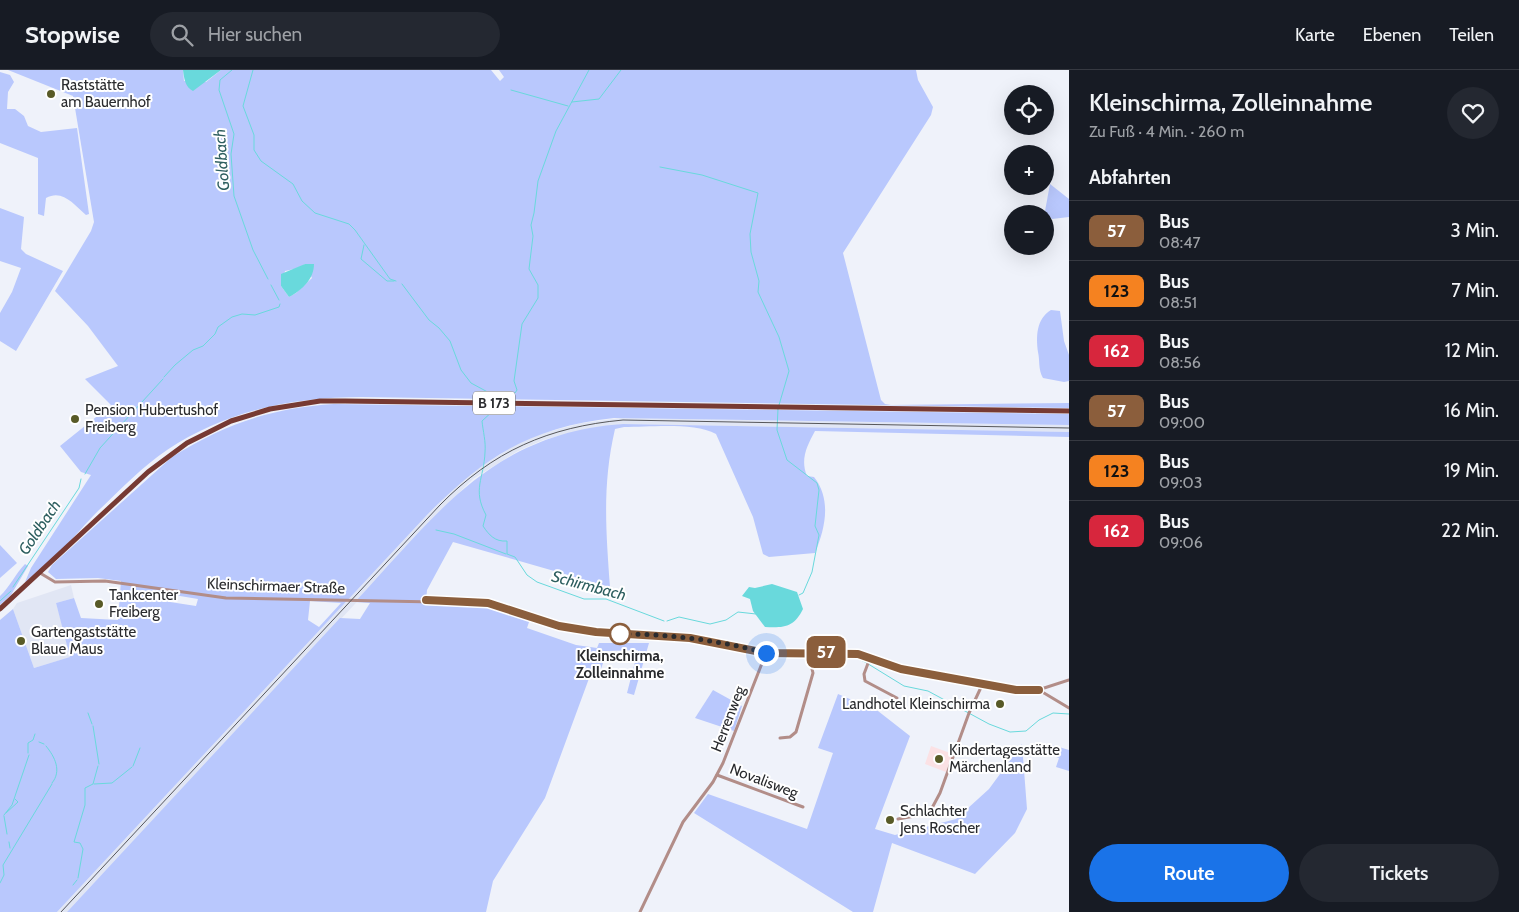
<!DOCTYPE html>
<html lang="de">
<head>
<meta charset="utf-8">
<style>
	body { margin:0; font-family:Cabin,sans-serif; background:#242831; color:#f1f3f6; height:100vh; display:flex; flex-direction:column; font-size:19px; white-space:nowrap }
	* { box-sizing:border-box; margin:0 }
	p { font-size:16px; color:#9ea1a6 }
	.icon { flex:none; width:28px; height:28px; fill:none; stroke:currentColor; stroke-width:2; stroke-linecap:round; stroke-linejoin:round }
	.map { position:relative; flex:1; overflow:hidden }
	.details { display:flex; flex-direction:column; background:#171b24; width:450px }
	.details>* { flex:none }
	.badge { padding:0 10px; border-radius:8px; font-size:18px; line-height:32px }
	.controls { position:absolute; left:1004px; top:15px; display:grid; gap:10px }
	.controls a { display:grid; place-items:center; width:50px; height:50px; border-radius:50%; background:#171b24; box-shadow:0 5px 20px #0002; font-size:25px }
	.you { position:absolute; width:25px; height:25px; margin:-12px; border:4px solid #fff; border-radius:50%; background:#1a73e8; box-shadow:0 0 0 8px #1a73e833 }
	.map>.badge { position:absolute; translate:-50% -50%; box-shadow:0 0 0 2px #fff }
	h2 { padding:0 20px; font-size:19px; line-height:45px }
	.round { display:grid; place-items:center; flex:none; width:52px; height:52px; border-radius:26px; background:#242831 }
	.head { display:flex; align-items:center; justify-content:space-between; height:85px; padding:0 20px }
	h1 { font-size:24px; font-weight:600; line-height:38px }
	.primary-button { display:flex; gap:10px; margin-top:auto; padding:10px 20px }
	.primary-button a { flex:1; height:58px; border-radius:30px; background:#1a73e8; color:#fff; font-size:20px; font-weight:600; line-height:58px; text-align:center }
	.primary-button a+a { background:#242831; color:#f1f3f6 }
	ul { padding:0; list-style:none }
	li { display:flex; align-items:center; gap:15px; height:60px; padding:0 20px; border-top:1px solid #363941 }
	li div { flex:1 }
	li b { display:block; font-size:19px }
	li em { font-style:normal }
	li .badge { min-width:55px; font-weight:700; text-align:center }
	header { display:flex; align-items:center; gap:30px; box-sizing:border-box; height:70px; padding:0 25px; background:#171b24; border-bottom:1px solid #363941 }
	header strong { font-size:24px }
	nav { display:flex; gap:28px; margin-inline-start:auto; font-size:18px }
	.search { width:350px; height:45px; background:#242831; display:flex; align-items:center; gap:12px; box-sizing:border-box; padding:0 18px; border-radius:28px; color:#9ea1a6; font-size:19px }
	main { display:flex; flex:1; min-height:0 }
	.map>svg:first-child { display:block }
	.built { fill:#e1e6f4 }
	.education { fill:#fbe1e4 }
	.green { fill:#b9c8fd; fill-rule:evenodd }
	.water { fill:#69d9dc }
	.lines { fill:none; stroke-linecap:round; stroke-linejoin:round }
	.stream { stroke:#69d9dc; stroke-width:1 }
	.street { stroke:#b28d88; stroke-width:3 }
	.primary { stroke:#773a33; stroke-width:5 }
	.rail { stroke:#56575b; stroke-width:1 }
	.line-casing { stroke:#fff; stroke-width:11 }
	.line { stroke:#8b5e3c; stroke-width:8 }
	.walk { stroke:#2a2b2e; stroke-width:5; stroke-dasharray:0 9 }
	.poi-dot { fill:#585a27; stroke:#fff; stroke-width:2 }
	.stop-dot { fill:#fff; stroke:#8b5e3c; stroke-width:2.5 }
	.labels { text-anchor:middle; stroke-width:4; stroke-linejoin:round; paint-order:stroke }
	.shield { fill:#fff; stroke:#6a6b6d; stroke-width:1 }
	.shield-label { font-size:14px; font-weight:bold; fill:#2a2b2e }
	.poi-label { font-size:15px; fill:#2a2b2e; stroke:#fff; text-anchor:start }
	.street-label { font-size:15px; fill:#2a2b2e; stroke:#fff }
	.stop-label { font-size:15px; font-weight:bold; fill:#2a2b2e; stroke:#fff }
	.water-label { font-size:16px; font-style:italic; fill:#2d5e5f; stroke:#fff }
</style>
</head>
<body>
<header>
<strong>Stopwise</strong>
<div class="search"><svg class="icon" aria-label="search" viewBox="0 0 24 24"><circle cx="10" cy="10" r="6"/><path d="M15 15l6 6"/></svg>Hier suchen</div>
<nav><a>Karte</a><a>Ebenen</a><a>Teilen</a></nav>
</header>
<main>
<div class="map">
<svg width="1069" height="842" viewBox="0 0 1069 842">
	<rect width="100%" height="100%" fill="#eff2fa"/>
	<!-- built -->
	<g class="built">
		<polygon points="622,348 1069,355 1069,362 623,354 569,363 543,370 518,381 473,409 454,428 67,842 57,842 426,446 469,404 515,375 540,364 582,353"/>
		<polygon points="71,515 74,528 56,533 71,587 34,598 13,539 17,533"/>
	</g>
	<!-- education -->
	<polygon class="education" points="931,676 953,684 946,702 925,694"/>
	<!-- green -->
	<g class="green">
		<path d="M8 0H183L184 11 206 12 221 0H491L500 11 504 7 499 0H916L918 10 933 37 931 45 843 183 881 330 885 334 891 335 1069 333V338L362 327C292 327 225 341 167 380 142 397 120 420 98 441 76 463 51 496 25 512L31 498 91 405 81 402 60 376 111 335 85 309 118 296 88 256 55 221 91 161 94 152 73 26ZM305 194 312 208 296 223 289 227 281 216 285 201 299 198Z"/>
		<path d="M0 2 10 5 14 12 8 22 7 39H15L24 46 28 56 41 62 77 58 89 144 86 145C74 135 63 119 46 128L44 146 38 144V88L0 73Z"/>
		<polygon points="1050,114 1069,129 1069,147 1052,149 1045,141"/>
		<polygon points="0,138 24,147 21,179 26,184 63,201 16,281 0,271 0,243 12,222 21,198 0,191"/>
		<path d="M1051 240 1060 241 1064 271 1069 285V311L1064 312 1043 308C1038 299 1040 291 1038 282 1036 267 1036 249 1051 240Z"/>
		<path d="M334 334 1069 344V355L614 348C531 357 483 387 426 446L57 842H0V550L13 539 34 598 70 587 56 533 74 528 81 548 118 550 121 511 98 508 56 509 48 502 52 495 172 387C225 354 271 338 334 334ZM174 525 198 529 196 536 170 532 171 526ZM310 531 341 533 319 557 308 550Z"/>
		<path d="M623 354 1069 362V367L815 361C807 376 800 389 807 406L814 407C832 430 825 459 815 483L769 487 763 484 753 447 716 364C694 352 650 357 624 357L615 359C602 415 606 461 610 517L453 472 427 520 426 531C467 532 490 534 530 549L527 558 576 575 597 578 599 573H649L634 625 627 623 638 580 607 581 599 605 591 603 545 728 493 811 486 842H67L340 548 360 549 370 533 355 532C437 444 492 363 623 354Z"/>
		<polygon points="0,475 17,493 0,508"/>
		<path d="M25 494 28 496 11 525 0 535V526C10 517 15 504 25 494Z"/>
		<polygon points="713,620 742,636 734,661 695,648"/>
		<polygon points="838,624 878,641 910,666 875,759 895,765 956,749 989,719 1022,674 1027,739 1015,763 975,804 892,773 873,842 853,842 694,743 708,724 807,759 833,683 818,678"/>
		<polygon points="1049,674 1069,680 1069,701 1056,697 1059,688 1045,683"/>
	</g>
	<!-- water -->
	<g class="water">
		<path d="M183 0H221L193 21C185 17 184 8 183 0Z"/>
		<path d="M305 194H314C314 209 302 220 289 227L281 216V204Z"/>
		<path d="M772 514 797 522 803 539C794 557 785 558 765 557L753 541 750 529 742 526 749 517 755 518Z"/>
	</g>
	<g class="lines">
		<!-- stream -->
		<g class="stream">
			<polyline points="232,0 220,10 219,20 234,64 231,84 234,126 253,180 268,209"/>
			<polyline points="253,0 243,36 254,65 254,80 261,91 293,114 302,131 315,143 349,154 355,160 390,209 396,211"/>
			<polyline points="511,20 568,36"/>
			<polyline points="572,32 599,29 621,0"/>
			<polyline points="660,97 702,105 758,123 750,164 751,182 759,211 758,222 779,267 789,301 779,335"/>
			<polyline points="364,175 361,189 387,211 394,211"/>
			<polyline points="402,214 429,250 439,258 450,271 461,300 471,313 495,326 505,324"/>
			<polyline points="271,215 279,230"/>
			<polyline points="164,307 175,295 193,280 203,276 215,264 218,257 232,247 242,244 255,245 279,237 280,234"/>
			<polyline points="508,324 515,323 517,320 514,311 522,254 538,228 538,215 529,199 533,166 531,155 534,143 538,111 556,61 589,0"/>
			<polyline points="778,339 777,360 787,390 817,413 819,420 815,456 819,465 812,502 803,523 799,525"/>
			<path d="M494 340 482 351C483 361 486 372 485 382 484 409 472 419 486 445L483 456C489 465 495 472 507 471V484L515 487 527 505 537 512 584 529H606L664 551"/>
			<polyline points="85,404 100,378 163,309"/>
			<polyline points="436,460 454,464 506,484"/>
			<polyline points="13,517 79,418 81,409"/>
			<polyline points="0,531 11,521"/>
			<polyline points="667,551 679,547 710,554 726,550 738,542 756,544"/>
			<polyline points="815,587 856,588 865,592 904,616 928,621 989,654 1010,662 1026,661 1039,650 1053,643 1069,644"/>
			<polyline points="88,643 92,654"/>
			<polyline points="93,656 99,694"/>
			<polyline points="39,672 44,674"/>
			<path d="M46 676C55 687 62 701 52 713"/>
			<polyline points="28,683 28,673 33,670 35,664"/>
			<polyline points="133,696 140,678"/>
			<polyline points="94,714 112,713 132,697"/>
			<polyline points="6,743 18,732 15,729"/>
			<polyline points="4,745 12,735 29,685"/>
			<polyline points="4,746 7,764"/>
			<polyline points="9,772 10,778"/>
			<polyline points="78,808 83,779 80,773 74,772 85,735 85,718 93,714 98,696"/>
			<polyline points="0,813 4,805 3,795 52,714"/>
			<polyline points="73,815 77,810"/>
		</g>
		<!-- street -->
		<g class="street">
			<polyline points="40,503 55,512 105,511 226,528 487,533 559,556 579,560 690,568 766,583 858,584 901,599 1016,620 1038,620 1069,610"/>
			<polyline points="870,588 864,604 865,611 897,628"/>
			<polyline points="1039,620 1069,638"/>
			<polyline points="780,668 790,667 796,662 813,603 808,583"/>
			<polyline points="717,705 803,737"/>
			<polyline points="898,749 926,744 932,738 940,723 969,643 983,613"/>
			<polyline points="640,842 683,752 713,712 723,693 766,583"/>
		</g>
		<!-- primary -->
		<polyline class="primary" points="0,539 148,402 187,373 231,351 270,339 320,331 345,331 1069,341"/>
		<!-- rail -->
		<path class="rail" d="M61 842 440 435C493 381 548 357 623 350L1069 358"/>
	</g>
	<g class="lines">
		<!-- line casing -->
		<g class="line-casing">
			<polyline id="line" points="426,530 488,533 559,556 596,562 690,568 766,583 858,584 901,599 1016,620 1039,620"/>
		</g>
		<!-- line -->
		<use href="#line" class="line"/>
		<!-- walk -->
		<path class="walk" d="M620 564C669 564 718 570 766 583"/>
	</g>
	<!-- markers -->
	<g class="poi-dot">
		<circle cx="51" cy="24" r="5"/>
		<circle cx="75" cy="349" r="5"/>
		<circle cx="99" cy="534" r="5"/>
		<circle cx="21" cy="571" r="5"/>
		<circle cx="1000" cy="634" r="5"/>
		<circle cx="939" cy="689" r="5"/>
		<circle cx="890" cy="750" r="5"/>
	</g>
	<circle class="stop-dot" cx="620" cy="564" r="10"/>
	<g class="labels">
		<!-- shield labels -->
		<rect class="shield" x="473" y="321.5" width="42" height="23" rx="4"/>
		<g class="shield-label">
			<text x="494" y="338">B 173</text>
		</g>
		<!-- poi labels -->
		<g class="poi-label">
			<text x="61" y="20">Raststätte<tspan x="61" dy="17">am Bauernhof</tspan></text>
			<text x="85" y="345">Pension Hubertushof<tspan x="85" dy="17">Freiberg</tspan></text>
			<text x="109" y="530">Tankcenter<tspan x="109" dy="17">Freiberg</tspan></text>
			<text x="31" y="567">Gartengaststätte<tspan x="31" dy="17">Blaue Maus</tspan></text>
			<text x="990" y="639" text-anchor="end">Landhotel Kleinschirma</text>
			<text x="949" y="685">Kindertagesstätte<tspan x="949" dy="17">Märchenland</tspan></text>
			<text x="900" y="746">Schlachter<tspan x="900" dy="17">Jens Roscher</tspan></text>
		</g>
		<!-- street labels -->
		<g class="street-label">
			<text transform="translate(276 516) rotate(2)" y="5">Kleinschirmaer Straße</text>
			<text transform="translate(728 649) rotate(-69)" y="5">Herrenweg</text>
			<text transform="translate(764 711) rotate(21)" y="5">Novalisweg</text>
		</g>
		<!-- stop labels -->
		<g class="stop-label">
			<text x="620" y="591">Kleinschirma,<tspan x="620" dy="17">Zolleinnahme</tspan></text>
		</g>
		<!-- water labels -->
		<g class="water-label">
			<text transform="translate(221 90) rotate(-94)" y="6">Goldbach</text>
			<text transform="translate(39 457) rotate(-56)" y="6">Goldbach</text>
			<text transform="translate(589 515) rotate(15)" y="6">Schirmbach</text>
		</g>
	</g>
</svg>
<div class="controls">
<a><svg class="icon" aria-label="locate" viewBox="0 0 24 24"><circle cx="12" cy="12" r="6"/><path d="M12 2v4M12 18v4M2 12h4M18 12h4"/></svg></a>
<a>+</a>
<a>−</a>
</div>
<div class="you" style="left:766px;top:583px"></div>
<b class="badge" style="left:826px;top:582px;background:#8b5e3c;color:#fff">57</b>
</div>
<section class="details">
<div class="head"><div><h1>Kleinschirma, Zolleinnahme</h1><p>Zu Fuß · 4 Min. · 260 m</p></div><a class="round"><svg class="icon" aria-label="heart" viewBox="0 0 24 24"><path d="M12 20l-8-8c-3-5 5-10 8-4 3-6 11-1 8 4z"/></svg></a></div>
<h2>Abfahrten</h2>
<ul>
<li><span class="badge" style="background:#8b5e3c;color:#fff">57</span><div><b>Bus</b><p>08:47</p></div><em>3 Min.</em></li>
<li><span class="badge" style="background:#f58220;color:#111">123</span><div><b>Bus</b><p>08:51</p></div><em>7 Min.</em></li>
<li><span class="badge" style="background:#d7263d;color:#fff">162</span><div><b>Bus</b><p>08:56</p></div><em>12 Min.</em></li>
<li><span class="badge" style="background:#8b5e3c;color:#fff">57</span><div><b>Bus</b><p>09:00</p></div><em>16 Min.</em></li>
<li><span class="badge" style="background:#f58220;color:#111">123</span><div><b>Bus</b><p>09:03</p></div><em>19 Min.</em></li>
<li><span class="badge" style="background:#d7263d;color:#fff">162</span><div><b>Bus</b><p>09:06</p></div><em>22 Min.</em></li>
</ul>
<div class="primary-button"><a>Route</a><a>Tickets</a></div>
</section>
</main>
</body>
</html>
